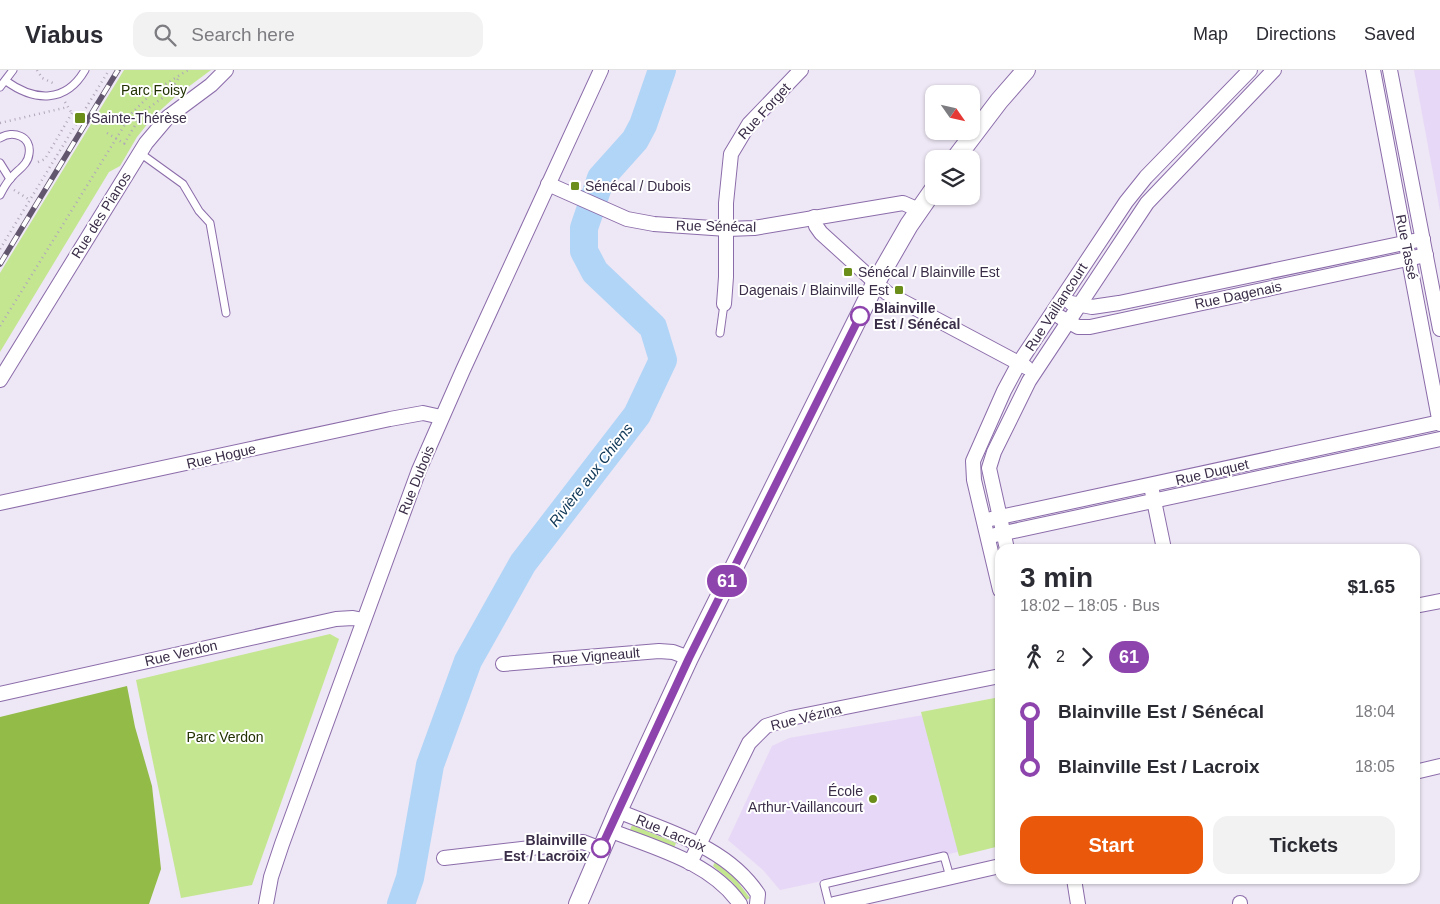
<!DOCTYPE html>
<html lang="en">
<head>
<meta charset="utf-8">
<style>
	body { margin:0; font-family:Helvetica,sans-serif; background:#f2f2f3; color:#2b2b33; height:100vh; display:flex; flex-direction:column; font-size:19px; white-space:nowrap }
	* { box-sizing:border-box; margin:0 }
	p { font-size:16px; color:#7c7c81 }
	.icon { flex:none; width:28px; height:28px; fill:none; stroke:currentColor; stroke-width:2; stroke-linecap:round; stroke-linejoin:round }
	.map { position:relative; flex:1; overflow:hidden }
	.sheet { position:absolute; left:995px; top:474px; width:425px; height:340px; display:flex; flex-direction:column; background:#fff; border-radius:15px; box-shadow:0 1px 4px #0004 }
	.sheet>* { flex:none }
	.badge { padding:0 10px; border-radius:16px; font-size:18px; line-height:32px }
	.needle { width:32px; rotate:124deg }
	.tools { position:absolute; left:925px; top:15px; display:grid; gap:10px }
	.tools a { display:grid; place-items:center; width:55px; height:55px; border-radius:10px; background:#fff; box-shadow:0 1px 4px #0004; font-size:25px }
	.map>.badge { position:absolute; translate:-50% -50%; box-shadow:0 0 0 2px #fff }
	.legs { display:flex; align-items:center; gap:8px; height:55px; padding:0 25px; font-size:16px }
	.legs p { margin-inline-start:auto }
	.headline { display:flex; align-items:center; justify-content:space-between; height:85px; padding:0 25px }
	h1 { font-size:28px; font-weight:800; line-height:38px }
	.primary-button { display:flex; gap:10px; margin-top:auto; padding:10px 25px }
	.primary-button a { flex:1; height:58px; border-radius:15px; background:#ea580c; color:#fff; font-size:20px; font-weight:800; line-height:58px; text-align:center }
	.primary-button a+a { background:#f2f2f3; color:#2b2b33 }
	ul { padding:0 25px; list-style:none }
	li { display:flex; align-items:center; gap:18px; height:55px; font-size:19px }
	li i { display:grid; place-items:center; width:8px; height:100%; margin:0 6px; background:currentColor }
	li i::after { content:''; width:12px; height:12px; margin:-6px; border:4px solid; border-radius:50%; background:#fff }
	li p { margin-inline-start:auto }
	li:first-child i { background:linear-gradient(#0000 50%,currentColor 0) }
	li:last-child i { background:linear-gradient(currentColor 50%,#0000 0) }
	header { display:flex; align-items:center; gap:30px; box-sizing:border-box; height:70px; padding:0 25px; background:#fff; border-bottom:1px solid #e1e1e2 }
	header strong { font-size:24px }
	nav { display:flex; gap:28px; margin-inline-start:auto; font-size:18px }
	.search { width:350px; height:45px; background:#f2f2f3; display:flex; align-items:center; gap:12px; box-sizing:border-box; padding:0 18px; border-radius:15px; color:#7c7c81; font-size:19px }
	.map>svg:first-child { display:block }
	.built { fill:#e7d8f7 }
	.green { fill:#c4e691 }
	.forest { fill:#92bb48 }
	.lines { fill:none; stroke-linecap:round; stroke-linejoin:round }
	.river { stroke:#b1d5f7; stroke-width:28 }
	.service-casing { stroke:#8b6caa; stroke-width:9 }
	.minor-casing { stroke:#8b6caa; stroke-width:16 }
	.tertiary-casing { stroke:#8b6caa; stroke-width:20 }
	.path { stroke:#b0a7ba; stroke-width:2.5; stroke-dasharray:1 4; stroke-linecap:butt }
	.service { stroke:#fff; stroke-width:7 }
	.minor { stroke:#fff; stroke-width:14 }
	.tertiary { stroke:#fff; stroke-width:18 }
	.rail-casing { stroke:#62566e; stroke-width:5.5 }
	.rail { stroke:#fff; stroke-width:4; stroke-dasharray:11; stroke-linecap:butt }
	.line-1-casing { stroke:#fff; stroke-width:11 }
	.line-1 { stroke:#8e44ad; stroke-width:8 }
	.poi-dot { fill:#6a8e19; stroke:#fff; stroke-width:2 }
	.stop-1-dot { fill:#fff; stroke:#8e44ad; stroke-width:2.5 }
	.labels { text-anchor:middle; stroke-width:4; stroke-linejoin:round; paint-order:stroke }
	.park-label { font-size:14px; fill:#223202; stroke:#fff }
	.street-label { font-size:14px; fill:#3a2d48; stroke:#fff }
	.poi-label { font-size:14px; fill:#3a2d48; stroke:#fff; text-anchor:start }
	.stop-label { font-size:14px; font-weight:bold; fill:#3a2d48; stroke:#fff; text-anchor:start }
	.water-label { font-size:15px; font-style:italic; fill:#0d3656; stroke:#fff }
</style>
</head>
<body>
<header>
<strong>Viabus</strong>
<div class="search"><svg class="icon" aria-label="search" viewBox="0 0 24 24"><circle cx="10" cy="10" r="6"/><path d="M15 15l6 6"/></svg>Search here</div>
<nav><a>Map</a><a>Directions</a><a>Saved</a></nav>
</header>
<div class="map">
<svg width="1440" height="834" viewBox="0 0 1440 834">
	<rect width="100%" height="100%" fill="#eee7f5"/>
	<!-- built -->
	<g class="built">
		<polygon points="1414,0 1440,0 1440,141"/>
		<polygon points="1000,632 1000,773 780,820 763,800 728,770 772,676 789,668"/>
	</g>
	<!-- green -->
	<g class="green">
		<polygon points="124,0 211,0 176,26 153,47 137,67 120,96 109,102 0,282 0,203"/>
		<polygon points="330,564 339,569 252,815 181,828 136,610"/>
		<polygon points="1000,627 1000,776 959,786 921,642"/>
		<polygon points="632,755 676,773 674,778 630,760"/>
		<polygon points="715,792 734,807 750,828 746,830 732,812 713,796"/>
	</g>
	<!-- forest -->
	<polygon class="forest" points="127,616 135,657 152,716 161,799 149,834 0,834 0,647"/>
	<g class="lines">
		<!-- river -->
		<polyline class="river" points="401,834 410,808 430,695 468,591 523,493 637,345 663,290 653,257 595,202 584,181 584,158 601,108 635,70 643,55 662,0"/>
		<!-- service casing -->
		<g class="service-casing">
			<g id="service">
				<path d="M6 11C35 32 66 33 85 0"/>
				<polyline points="0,17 13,0"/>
				<path d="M0 68C13 60 32 66 29 84 28 95 17 100 11 108 6 113 3 119 0 125"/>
				<polyline points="140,83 183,114 199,141 210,153 226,243"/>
				<polyline points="0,93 10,109"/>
				<polyline points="720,263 724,234"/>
				<polyline points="829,834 824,814 944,786 950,807"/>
			</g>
		</g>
		<!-- minor casing -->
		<g class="minor-casing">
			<g id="minor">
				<polyline points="1373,0 1440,354"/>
				<polyline points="1390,0 1440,259"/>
				<polyline points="548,114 627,149 654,154 727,159 754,158 903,133 919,140"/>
				<polyline points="814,147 816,156 821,163 887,223 1026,297"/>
				<polyline points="1071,233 1092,237 1119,233 1423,169"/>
				<polyline points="724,234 726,207 726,133 731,84 749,54 801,0"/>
				<polyline points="1060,247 1078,257 1090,257 1426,185"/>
				<polyline points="0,310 146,73 168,47 211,15 226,0"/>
				<polyline points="1152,421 1164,479"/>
				<polyline points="0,433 390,349 423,343 441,347"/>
				<polyline points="991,449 1440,352"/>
				<polyline points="995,465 1440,369"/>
				<polyline points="1007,479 989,398 994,382 1029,311 1147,133 1274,0"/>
				<polyline points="1000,520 974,410 973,391 1004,321 1019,293 1126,132 1146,107 1250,0"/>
				<polyline points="1415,536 1440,531"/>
				<polyline points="503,594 659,581 673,582 689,588"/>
				<polyline points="0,624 336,549 353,548 363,550"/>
				<polyline points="1415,702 1440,696"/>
				<path d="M618 741C668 762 726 776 758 824L757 834"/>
				<path d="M609 760C655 778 711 792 740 834"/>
				<polyline points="444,788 583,772 601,779"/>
				<polyline points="690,793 749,673 766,656 791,648 1000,606"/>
				<polyline points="1074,809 1078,834"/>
				<polyline points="1240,833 1240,834"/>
				<polyline points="266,834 271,807 282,774 419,400 463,300 601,0"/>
				<polyline points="834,834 1000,796"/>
			</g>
		</g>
		<!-- tertiary casing -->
		<g class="tertiary-casing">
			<g id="tertiary">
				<polyline points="955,89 999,31 1026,0"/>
				<polyline points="578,834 618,741 689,588 875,214 909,155 934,119"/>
			</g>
		</g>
		<!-- path -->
		<g class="path">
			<polyline points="37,0 42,8 53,13"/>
			<polyline points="65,32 71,42 80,48"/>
			<polyline points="0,53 68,37"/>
			<polyline points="107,63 125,74"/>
			<polyline points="124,74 143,42 168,24 180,6"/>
			<polyline points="38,92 45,89 72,43"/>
			<polyline points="14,120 30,130"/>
			<polyline points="0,179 109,0"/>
			<polyline points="0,256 132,43 153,22 188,0"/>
		</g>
		<!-- service -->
		<use href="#service" class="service"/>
		<!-- minor -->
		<use href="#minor" class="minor"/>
		<!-- tertiary -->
		<use href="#tertiary" class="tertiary"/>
		<!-- rail casing -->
		<g class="rail-casing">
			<polyline id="rail" points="0,194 118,0"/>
		</g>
		<!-- rail -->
		<use href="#rail" class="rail"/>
	</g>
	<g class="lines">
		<!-- line-1 casing -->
		<g class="line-1-casing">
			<polyline id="line-1" points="601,778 689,588 860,246"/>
		</g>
		<!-- line-1 -->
		<use href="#line-1" class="line-1"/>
	</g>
	<!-- markers -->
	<g class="poi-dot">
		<rect x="74" y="42" width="12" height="12" rx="2.5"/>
		<rect x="570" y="111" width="10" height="10" rx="2.5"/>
		<rect x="843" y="197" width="10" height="10" rx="2.5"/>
		<rect x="894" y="215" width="10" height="10" rx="2.5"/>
		<circle cx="873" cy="729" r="5"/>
	</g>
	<g class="stop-1-dot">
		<circle cx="860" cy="246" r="9"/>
		<circle cx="601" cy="778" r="9"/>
	</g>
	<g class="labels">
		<!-- park labels -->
		<g class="park-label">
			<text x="154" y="25">Parc Foisy</text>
			<text x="225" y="672">Parc Verdon</text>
		</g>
		<!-- street labels -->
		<g class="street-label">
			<text transform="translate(764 41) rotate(-48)" y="5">Rue Forget</text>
			<text transform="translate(101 145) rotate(-58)" y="5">Rue des Pianos</text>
			<text transform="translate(716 156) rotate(1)" y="5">Rue Sénécal</text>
			<text transform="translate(1407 177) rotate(79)" y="5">Rue Tassé</text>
			<text transform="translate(1238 225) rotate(-12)" y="5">Rue Dagenais</text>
			<text transform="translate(1056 237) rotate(-57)" y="5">Rue Vaillancourt</text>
			<text transform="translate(221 386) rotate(-13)" y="5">Rue Hogue</text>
			<text transform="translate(1212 402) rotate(-13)" y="5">Rue Duquet</text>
			<text transform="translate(416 410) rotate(-68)" y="5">Rue Dubois</text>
			<text transform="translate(181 583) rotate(-13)" y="5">Rue Verdon</text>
			<text transform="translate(596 586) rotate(-5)" y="5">Rue Vigneault</text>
			<text transform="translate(806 647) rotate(-14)" y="5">Rue Vézina</text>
			<text transform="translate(671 763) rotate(23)" y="5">Rue Lacroix</text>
		</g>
		<!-- poi labels -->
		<g class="poi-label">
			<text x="91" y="53">Sainte-Thérèse</text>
			<text x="585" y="121">Sénécal / Dubois</text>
			<text x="858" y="207">Sénécal / Blainville Est</text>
			<text x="889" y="225" text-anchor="end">Dagenais / Blainville Est</text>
			<text x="863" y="726" text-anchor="end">École<tspan x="863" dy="16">Arthur-Vaillancourt</tspan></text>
		</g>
		<!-- stop labels -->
		<g class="stop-label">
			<text x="874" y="243">Blainville<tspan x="874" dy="16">Est / Sénécal</tspan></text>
			<text x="587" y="775" text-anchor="end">Blainville<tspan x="587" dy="16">Est / Lacroix</tspan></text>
		</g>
		<!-- water labels -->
		<g class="water-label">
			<text transform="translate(591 405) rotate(-52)" y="5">Rivière aux Chiens</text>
		</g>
	</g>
</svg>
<div class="tools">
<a><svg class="needle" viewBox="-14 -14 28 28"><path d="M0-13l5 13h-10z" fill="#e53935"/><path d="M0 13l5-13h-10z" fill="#7c7c81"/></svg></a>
<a><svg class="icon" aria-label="layers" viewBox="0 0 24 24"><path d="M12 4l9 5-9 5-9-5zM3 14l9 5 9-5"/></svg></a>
</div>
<b class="badge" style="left:727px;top:511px;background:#8e44ad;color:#fff">61</b>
<section class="sheet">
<div class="headline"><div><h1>3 min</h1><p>18:02 – 18:05 · Bus</p></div><b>$1.65</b></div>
<div class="legs"><svg class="icon" aria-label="walk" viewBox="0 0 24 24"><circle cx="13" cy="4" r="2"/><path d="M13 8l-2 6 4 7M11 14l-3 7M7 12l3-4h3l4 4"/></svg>2<svg class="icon" aria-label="forward" viewBox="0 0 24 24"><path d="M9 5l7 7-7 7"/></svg><b class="badge" style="background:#8e44ad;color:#fff">61</b></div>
<ul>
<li><i style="color:#8e44ad"></i><b>Blainville Est / Sénécal</b><p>18:04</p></li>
<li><i style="color:#8e44ad"></i><b>Blainville Est / Lacroix</b><p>18:05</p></li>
</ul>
<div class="primary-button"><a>Start</a><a>Tickets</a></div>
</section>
</div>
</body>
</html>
